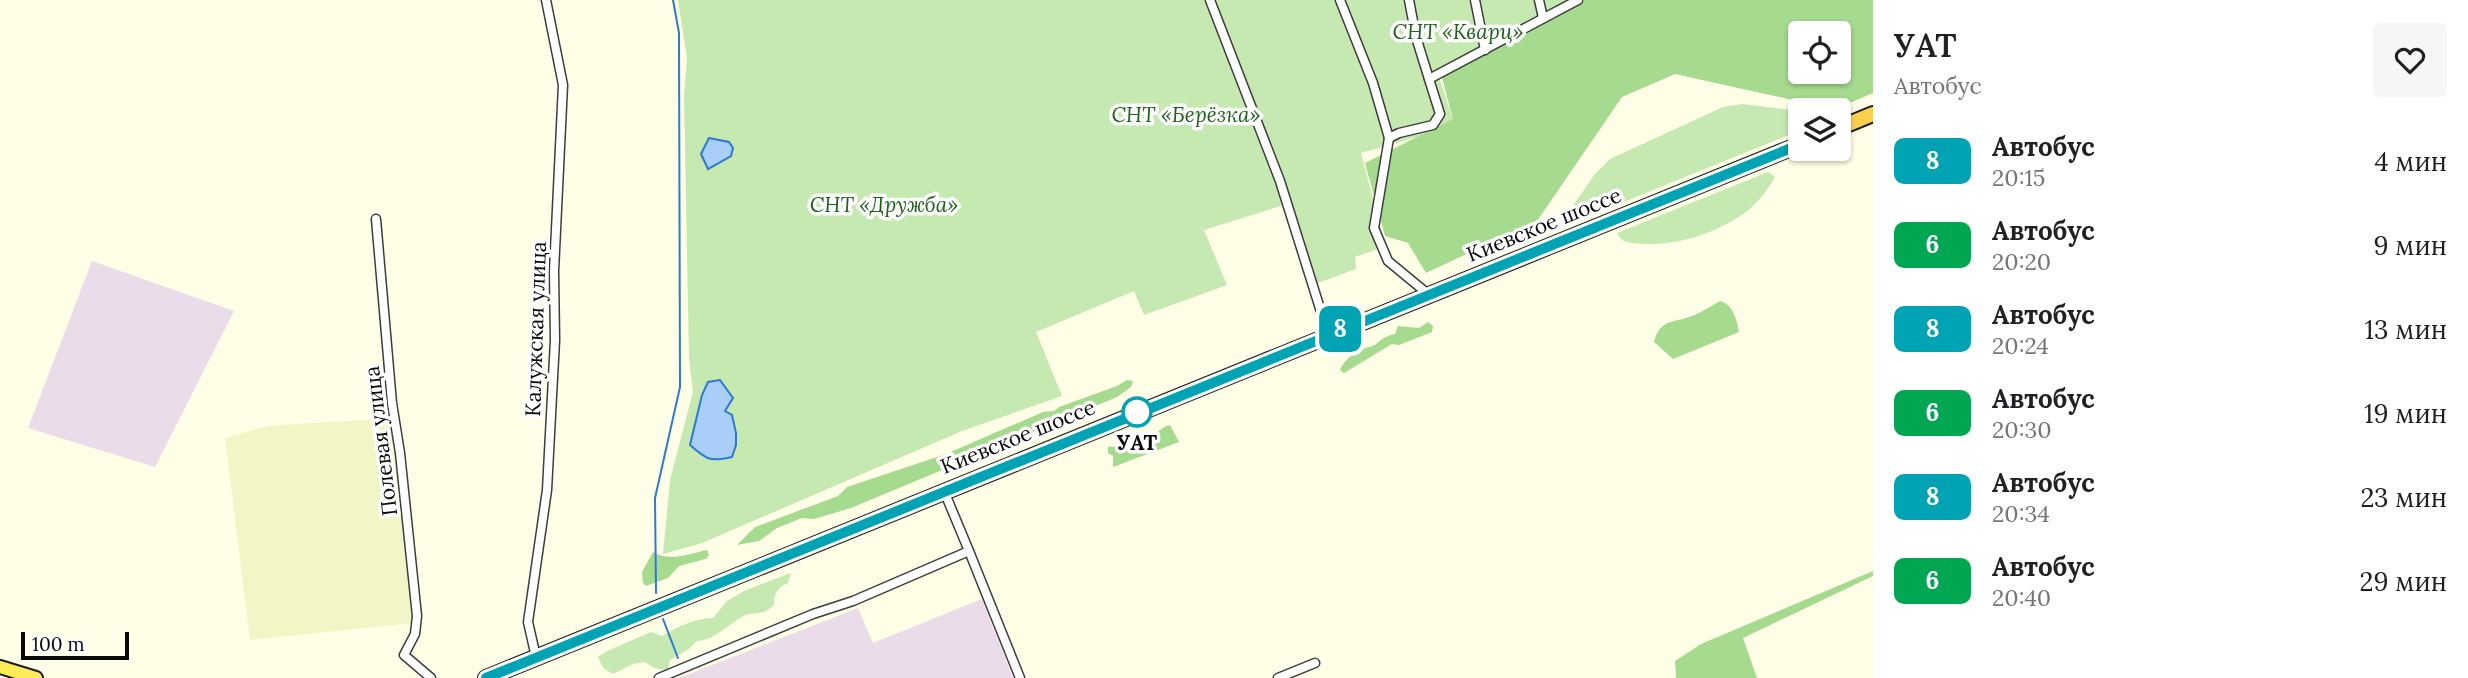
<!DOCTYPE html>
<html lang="ru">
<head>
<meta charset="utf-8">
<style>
	body { margin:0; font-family:Lora,serif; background:#f6f6f6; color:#202124; height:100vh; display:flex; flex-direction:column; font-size:26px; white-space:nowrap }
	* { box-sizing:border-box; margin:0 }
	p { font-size:23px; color:#757577 }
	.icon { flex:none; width:38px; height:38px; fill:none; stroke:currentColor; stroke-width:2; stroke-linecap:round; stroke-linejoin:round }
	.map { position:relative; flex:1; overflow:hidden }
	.details { display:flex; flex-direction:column; background:#fff; width:595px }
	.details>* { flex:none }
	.badge { padding:0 14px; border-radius:10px; font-size:24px; line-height:46px }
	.tools { position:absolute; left:1788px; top:21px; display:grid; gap:14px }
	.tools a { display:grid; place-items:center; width:63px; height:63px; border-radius:7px; background:#fff; box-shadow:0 2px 5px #0004; font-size:35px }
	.scale { position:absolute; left:21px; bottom:18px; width:108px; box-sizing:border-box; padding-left:7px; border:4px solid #0a0a0a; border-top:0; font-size:19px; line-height:24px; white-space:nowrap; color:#0a0a0a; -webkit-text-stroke:5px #fff; paint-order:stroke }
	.map>.badge { position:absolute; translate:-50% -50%; box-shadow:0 0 0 4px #fff }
	.round { display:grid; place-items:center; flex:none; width:74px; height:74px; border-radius:7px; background:#f6f6f6 }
	.summary { display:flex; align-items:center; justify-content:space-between; height:119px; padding:0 21px }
	h1 { font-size:33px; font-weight:600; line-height:52px }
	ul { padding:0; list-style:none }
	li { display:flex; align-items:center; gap:21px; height:84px; padding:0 21px }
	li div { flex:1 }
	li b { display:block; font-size:26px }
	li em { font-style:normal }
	li .badge { min-width:77px; font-weight:700; text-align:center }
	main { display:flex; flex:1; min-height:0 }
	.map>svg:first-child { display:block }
	.industrial { fill:#eadce9 }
	.farmland { fill:#f2f5c6 }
	.green { fill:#c5e9b0 }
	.forest { fill:#a6da8f; fill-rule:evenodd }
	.water { fill:#a9cff8; stroke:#2e79d1; stroke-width:2 }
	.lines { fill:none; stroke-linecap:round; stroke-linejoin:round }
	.stream { stroke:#2e79d1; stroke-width:2 }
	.minor-casing { stroke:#3d3d3d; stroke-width:11 }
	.primary-casing { stroke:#1b1b1b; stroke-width:16 }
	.trunk-casing { stroke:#1b1b1b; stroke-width:18 }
	.minor { stroke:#fff; stroke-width:8 }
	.primary { stroke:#fdec58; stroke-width:12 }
	.trunk { stroke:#fbd051; stroke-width:14 }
	.line-casing { stroke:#fff; stroke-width:16 }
	.line { stroke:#00a3b4; stroke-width:10 }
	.stop-dot { fill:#fff; stroke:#00a3b4; stroke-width:3.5 }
	.labels { text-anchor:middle; stroke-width:7; stroke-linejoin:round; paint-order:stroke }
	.park-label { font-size:21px; font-style:italic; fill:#1e6219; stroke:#fff }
	.street-label { font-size:21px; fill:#0a0a0a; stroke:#fff }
	.stop-label { font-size:21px; font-weight:bold; fill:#0a0a0a; stroke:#fff }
</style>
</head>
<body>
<main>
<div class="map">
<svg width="1873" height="678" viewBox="0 0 1873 678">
	<rect width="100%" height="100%" fill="#fffee6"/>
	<!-- industrial -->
	<g class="industrial">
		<polygon points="92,261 234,311 155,467 28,428"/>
		<polygon points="982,599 1013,678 679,678 858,608 873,643"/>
	</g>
	<!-- farmland -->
	<polygon class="farmland" points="392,418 413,623 250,640 225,438 268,426"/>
	<!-- green -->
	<g class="green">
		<polygon points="678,0 1590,0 1439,77 1455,126 1361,153 1385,246 1355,257 1356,269 1315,284 1290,203 1204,230 1227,285 1144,315 1134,291 1036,332 1062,396 962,431 702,543 663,554 670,480 693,392 689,359 684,96 687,58"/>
		<polygon points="1742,104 1801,111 1801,130 1599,212 1560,224 1595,174 1610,159 1723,107"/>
		<path d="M1768 172 1775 177C1767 191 1756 205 1743 214 1712 235 1671 248 1634 243 1626 242 1621 242 1617 233Z"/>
		<path d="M791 573 788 583C777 587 774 594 774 605 761 618 754 610 742 617 727 625 715 640 697 641L689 649 670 660 668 670 654 668 645 662 633 664 613 674 603 668 598 657 607 651 651 632 662 636C677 627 696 618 713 618L727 601 746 590Z"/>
	</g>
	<!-- forest -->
	<g class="forest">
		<path d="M1585 0H1873V93L1845 105 1806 103 1675 74 1622 97 1537 221 1426 273 1408 243 1385 236 1365 163 1453 119 1441 74ZM1801 33H1839V72H1801Z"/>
		<path d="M1720 301C1733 304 1737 320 1739 332L1673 359 1654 342C1660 320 1671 323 1689 317 1699 314 1711 306 1720 301Z"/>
		<path d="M1428 322 1433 326 1432 332 1399 345 1392 344 1344 373 1340 370C1344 360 1355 351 1365 348 1371 346 1372 347 1376 344 1383 338 1386 336 1395 334L1398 326 1419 328Z"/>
		<polygon points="1127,380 1133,381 1131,387 1117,397 851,508 814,519 802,518 777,528 759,541 737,545 755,527 838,496 847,487 946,454 1043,412 1054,411 1059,407 1117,386"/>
		<path d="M1170 425 1179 442 1113 467V456L1108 453V447C1119 446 1132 450 1143 445 1154 440 1157 428 1170 425Z"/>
		<path d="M707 550 709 555 706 559 679 566 668 578 646 586 643 583 642 572 653 552C669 562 689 554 707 550Z"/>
		<polygon points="1873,571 1873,576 1743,638 1757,678 1676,678 1675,661 1701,644"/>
	</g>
	<!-- water -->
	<g class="water">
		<polygon points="709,138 729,142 733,148 731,156 708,169 701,154"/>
		<path d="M720 380 733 398 725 411 732 415 736 433V445L732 457C710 462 707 460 690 445L702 395 708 382Z"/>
	</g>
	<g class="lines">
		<!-- stream -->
		<g class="stream">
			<polyline points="656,593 655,498 680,387 679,33 673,0"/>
			<polyline points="663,619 678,658"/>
		</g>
		<!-- minor casing -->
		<g class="minor-casing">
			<g id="minor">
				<polyline points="1210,0 1280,181 1328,334"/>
				<polyline points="1340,0 1373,83 1389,138 1374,228 1388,261 1428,294"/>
				<polyline points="1409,0 1416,37 1429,79"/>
				<polyline points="1475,0 1485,50"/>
				<polyline points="1539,0 1543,18"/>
				<polyline points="1389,138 1399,133 1433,125 1440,114 1429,79 1578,0"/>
				<polyline points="376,219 392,403 400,453 417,616 415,634 404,655 431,678"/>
				<polyline points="969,551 1020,678"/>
				<polyline points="536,657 528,622 547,490 555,340 554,271 563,85 546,0"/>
				<polyline points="659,678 813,614 853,601 969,551 944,491"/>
				<polyline points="1278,678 1315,663"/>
			</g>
		</g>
		<!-- primary casing -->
		<g class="primary-casing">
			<polyline id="primary" points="0,667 36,678"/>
		</g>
		<!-- trunk casing -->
		<g class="trunk-casing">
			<g id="trunk">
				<polyline points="1839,128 1873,114"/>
				<polyline points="486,678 1801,144"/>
			</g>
		</g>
		<!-- minor -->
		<use href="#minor" class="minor"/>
		<!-- primary -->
		<use href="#primary" class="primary"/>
		<!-- trunk -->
		<use href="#trunk" class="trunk"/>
	</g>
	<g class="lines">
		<!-- line casing -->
		<g class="line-casing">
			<polyline id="line" points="486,678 1801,144"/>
		</g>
		<!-- line -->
		<use href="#line" class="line"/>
	</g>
	<!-- markers -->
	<circle class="stop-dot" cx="1137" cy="412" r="14"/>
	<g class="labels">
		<!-- park labels -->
		<g class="park-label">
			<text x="1458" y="39">СНТ «Кварц»</text>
			<text x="1186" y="122">СНТ «Берёзка»</text>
			<text x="884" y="212">СНТ «Дружба»</text>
		</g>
		<!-- street labels -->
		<g class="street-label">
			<text transform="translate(1544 225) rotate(-22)" y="7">Киевское шоссе</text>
			<text transform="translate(536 329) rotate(-88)" y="7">Калужская улица</text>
			<text transform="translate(1018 437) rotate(-22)" y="7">Киевское шоссе</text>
			<text transform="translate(381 441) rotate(-97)" y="7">Полевая улица</text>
		</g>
		<!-- stop labels -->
		<g class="stop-label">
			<text x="1137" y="450">УАТ</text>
		</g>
	</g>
</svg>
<div class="tools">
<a><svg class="icon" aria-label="locate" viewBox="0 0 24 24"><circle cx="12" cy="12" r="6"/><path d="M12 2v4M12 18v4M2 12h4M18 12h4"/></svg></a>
<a><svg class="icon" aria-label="layers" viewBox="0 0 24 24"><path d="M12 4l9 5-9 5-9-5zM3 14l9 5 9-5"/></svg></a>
</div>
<div class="scale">100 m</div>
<b class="badge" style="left:1340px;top:329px;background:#00a3b4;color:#fff">8</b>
</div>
<section class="details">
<div class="summary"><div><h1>УАТ</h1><p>Автобус</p></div><a class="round"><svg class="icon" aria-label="heart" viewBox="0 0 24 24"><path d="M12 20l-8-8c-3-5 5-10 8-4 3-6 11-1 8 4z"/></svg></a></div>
<ul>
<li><span class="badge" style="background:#00a3b4;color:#fff">8</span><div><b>Автобус</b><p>20:15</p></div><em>4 мин</em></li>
<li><span class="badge" style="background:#00a651;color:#fff">6</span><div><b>Автобус</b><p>20:20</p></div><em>9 мин</em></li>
<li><span class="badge" style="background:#00a3b4;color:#fff">8</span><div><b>Автобус</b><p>20:24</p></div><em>13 мин</em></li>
<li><span class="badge" style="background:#00a651;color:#fff">6</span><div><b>Автобус</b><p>20:30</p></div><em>19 мин</em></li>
<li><span class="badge" style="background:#00a3b4;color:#fff">8</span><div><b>Автобус</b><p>20:34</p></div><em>23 мин</em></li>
<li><span class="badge" style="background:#00a651;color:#fff">6</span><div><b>Автобус</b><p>20:40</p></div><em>29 мин</em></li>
</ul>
</section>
</main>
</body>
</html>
